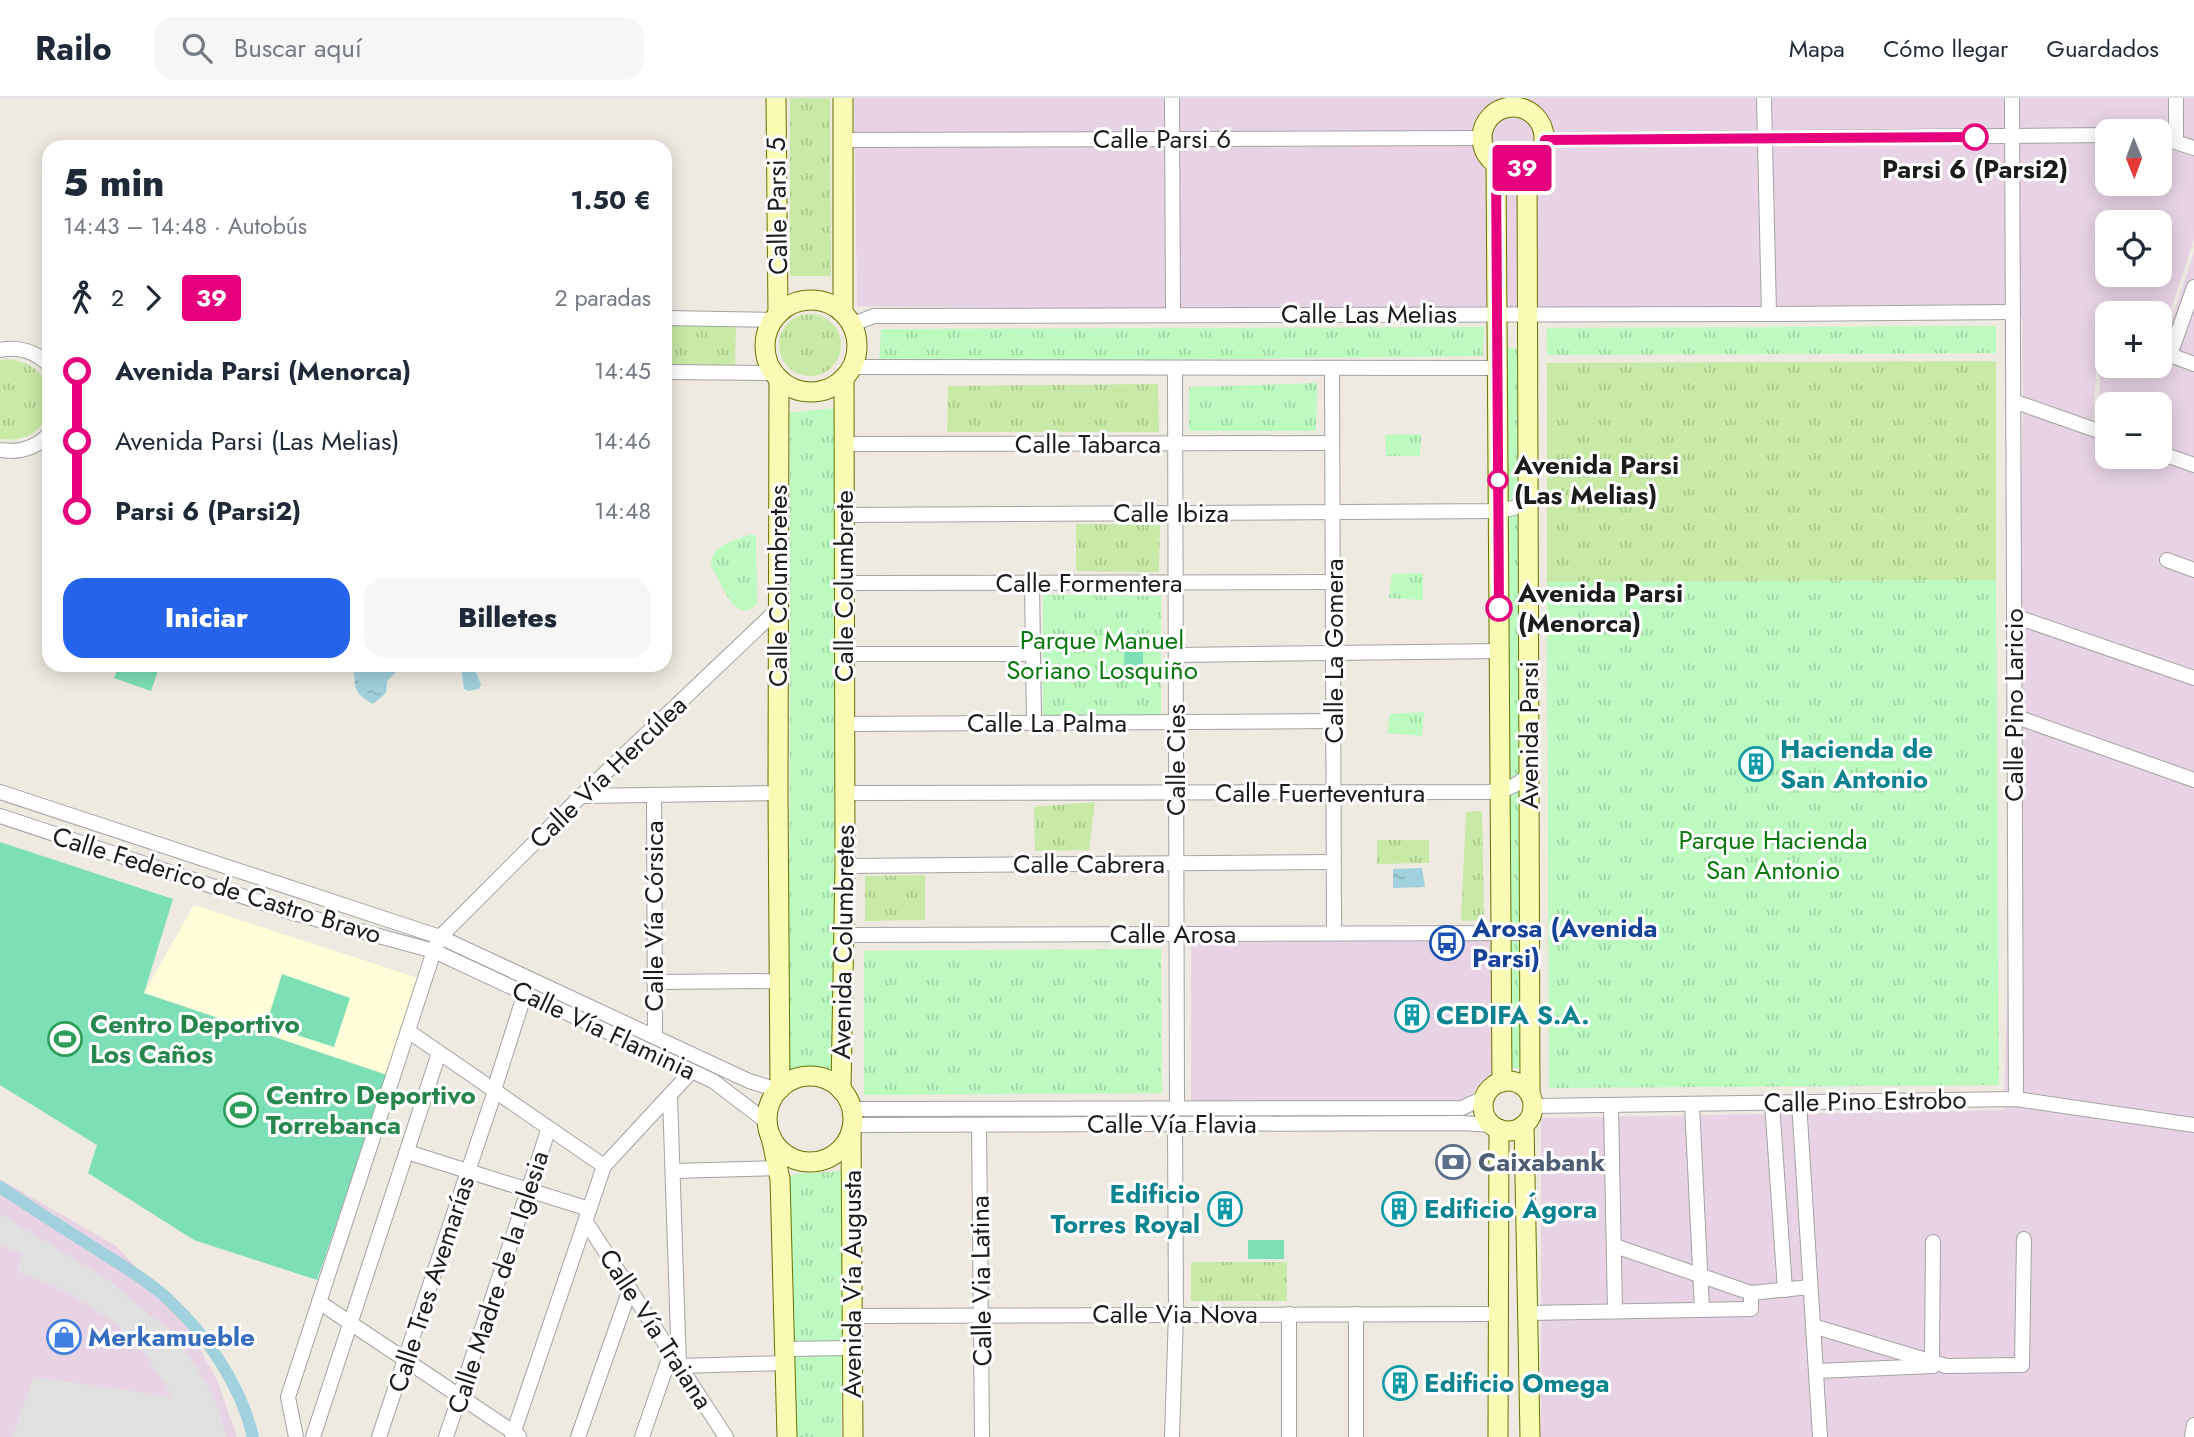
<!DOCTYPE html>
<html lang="es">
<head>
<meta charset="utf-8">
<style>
	body { margin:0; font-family:Jost,sans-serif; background:#f6f6f7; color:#1f2937; height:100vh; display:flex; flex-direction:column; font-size:26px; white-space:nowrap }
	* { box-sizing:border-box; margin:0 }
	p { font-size:23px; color:#747a83 }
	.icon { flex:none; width:38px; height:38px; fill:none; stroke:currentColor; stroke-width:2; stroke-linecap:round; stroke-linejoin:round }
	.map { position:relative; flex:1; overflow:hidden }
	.sheet { position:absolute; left:42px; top:42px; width:630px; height:532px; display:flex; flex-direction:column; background:#fff; border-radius:21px; box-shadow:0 4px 18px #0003 }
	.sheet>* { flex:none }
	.badge { padding:0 14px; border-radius:5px; font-size:24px; line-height:46px }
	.needle { width:46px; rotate:179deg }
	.fabs { position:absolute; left:2095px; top:21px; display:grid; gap:14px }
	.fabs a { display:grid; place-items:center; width:77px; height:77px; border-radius:14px; background:#fff; box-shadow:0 4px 18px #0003; font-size:35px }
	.map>.badge { position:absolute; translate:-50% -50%; box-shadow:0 0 0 4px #fff }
	.legs { display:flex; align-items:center; gap:10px; height:77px; padding:0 21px; font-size:23px }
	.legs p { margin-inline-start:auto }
	.headline { display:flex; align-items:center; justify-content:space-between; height:119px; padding:0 21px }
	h1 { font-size:38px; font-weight:800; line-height:52px }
	.button { display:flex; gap:14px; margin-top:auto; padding:14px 21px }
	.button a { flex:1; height:80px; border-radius:21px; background:#2563eb; color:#fff; font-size:28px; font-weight:800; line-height:80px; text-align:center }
	.button a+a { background:#f6f6f7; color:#1f2937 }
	ul { padding:0 21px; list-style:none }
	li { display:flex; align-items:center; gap:24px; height:70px; font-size:26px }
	li i { display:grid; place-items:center; width:10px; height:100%; margin:0 9px; background:currentColor }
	li i::after { content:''; width:18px; height:18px; margin:-9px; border:5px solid; border-radius:50%; background:#fff }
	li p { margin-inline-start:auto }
	li:first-child i { background:linear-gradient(#0000 50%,currentColor 0) }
	li:last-child i { background:linear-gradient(currentColor 50%,#0000 0) }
	header { display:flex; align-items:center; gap:42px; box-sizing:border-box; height:98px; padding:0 35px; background:#fff; border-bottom:2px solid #e0e1e3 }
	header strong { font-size:33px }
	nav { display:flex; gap:38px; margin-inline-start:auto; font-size:24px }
	.search { width:490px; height:63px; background:#f6f6f7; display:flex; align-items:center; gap:18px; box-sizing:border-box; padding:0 24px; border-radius:21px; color:#747a83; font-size:26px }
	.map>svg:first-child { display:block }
	.industrial { fill:#e7d3e4; fill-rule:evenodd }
	.education { fill:#fffed9 }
	.grass { fill:url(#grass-tufts) }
	.park { fill:url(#park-tufts) }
	.pitch { fill:#7ddfb6 }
	.parking { fill:#e0e0e0 }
	.water { fill:url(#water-ripples) }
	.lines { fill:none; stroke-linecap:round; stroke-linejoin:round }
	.canal { stroke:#a1d1dc; stroke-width:12 }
	.street-casing { stroke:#a3a3a3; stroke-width:16 }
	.secondary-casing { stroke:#6a7303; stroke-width:21 }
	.street { stroke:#fff; stroke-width:14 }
	.secondary { stroke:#f9fab3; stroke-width:19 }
	.line-1-casing { stroke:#fff; stroke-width:16 }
	.line-1 { stroke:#e6007e; stroke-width:10 }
	.stop-1-dot { fill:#fff; stroke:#e6007e; stroke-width:3.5 }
	.labels { text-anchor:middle; stroke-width:6; stroke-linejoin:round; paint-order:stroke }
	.street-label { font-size:26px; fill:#1c1c1c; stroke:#fff }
	.stop-label { font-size:26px; font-weight:bold; fill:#1c1c1c; stroke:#fff; text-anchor:start }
	.park-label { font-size:26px; fill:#0a7a0f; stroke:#fff }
	.culture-label { font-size:26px; font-weight:bold; fill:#0d838f; stroke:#fff; text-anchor:start }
	.transit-label { font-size:26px; font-weight:bold; fill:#164399; stroke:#fff; text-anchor:start }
	.leisure-label { font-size:26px; font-weight:bold; fill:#27864d; stroke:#fff; text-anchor:start }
	.service-label { font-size:26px; font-weight:bold; fill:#4e5e75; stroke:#fff; text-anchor:start }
	.shop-label { font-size:26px; font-weight:bold; fill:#366cbe; stroke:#fff; text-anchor:start }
</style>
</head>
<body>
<header>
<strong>Railo</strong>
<div class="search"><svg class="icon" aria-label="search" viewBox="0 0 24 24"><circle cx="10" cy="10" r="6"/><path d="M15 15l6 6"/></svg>Buscar aquí</div>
<nav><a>Mapa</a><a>Cómo llegar</a><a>Guardados</a></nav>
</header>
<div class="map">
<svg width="2194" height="1339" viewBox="0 0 2194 1339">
	<defs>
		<pattern id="grass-tufts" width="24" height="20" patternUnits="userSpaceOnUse" patternTransform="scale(1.75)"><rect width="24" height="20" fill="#c9e9a6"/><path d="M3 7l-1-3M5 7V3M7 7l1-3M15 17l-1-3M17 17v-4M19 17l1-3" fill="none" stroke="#acc78e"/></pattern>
		<pattern id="park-tufts" width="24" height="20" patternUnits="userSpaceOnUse" patternTransform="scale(1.75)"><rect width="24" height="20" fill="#bcfabf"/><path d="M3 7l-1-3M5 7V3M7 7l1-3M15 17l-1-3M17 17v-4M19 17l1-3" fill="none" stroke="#a1d6a4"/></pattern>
		<pattern id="water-ripples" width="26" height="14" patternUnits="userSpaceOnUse" patternTransform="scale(1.75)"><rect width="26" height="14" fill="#a1d1dc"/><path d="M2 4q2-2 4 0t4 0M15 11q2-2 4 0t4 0" fill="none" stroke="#8ab3bc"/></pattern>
	</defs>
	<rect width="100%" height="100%" fill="#eee9e1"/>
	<!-- industrial -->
	<g class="industrial">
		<path d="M854 0H2194V141L2160 245V215H2107V241L2098 239 2093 329 2098 333 2101 244 2107 245V268H2160V256L2194 155V1339H1541V1020L2004 1012 2023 306 2022 219 857 208ZM2107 33H2160V86H2107ZM2107 124H2160V177H2107ZM2107 306H2160V359H2107Z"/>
		<polygon points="1493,843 1494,981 1457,1005 1191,1006 1191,844"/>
		<polygon points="0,1081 116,1148 181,1216 217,1282 237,1339 0,1339"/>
	</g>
	<!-- education -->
	<polygon class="education" points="194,807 418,880 387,977 144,895"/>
	<!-- grass -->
	<g class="grass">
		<polygon points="790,0 830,0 831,178 790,178"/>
		<circle cx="810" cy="247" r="31"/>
		<polygon points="665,220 736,220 735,274 665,274"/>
		<path d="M8 261C71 268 60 350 0 341V263Z"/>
		<polygon points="1996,263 1996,482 1547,484 1547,265"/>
		<polygon points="1158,286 1159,334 947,334 948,288"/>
		<polygon points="1076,426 1160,427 1159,474 1076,473"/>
		<polygon points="1095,704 1089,752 1035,753 1034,709"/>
		<polygon points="1482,713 1484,822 1461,823 1466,714"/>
		<polygon points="1377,742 1429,742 1429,765 1377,766"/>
		<polygon points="925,777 925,822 865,823 865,778"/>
		<rect x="1191" y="1164" width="96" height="39"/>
	</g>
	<!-- park -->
	<g class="park">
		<polygon points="1996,228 1996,255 1547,257 1547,230"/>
		<polygon points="1484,229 1483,258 879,265 881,231"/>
		<polygon points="1505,249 1517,251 1522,970 1509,970"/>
		<polygon points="1317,285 1316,333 1189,333 1189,289"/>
		<polygon points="835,310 834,975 818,970 787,975 790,691 790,315"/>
		<polygon points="1421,336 1420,358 1386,358 1385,337"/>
		<path d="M749 437H755L756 440 757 506C734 529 722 483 711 468 710 448 733 443 749 437Z"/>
		<polygon points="1423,475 1423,502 1389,500 1392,476"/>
		<polygon points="1996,482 1999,987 1549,990 1547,484"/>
		<polygon points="1043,497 1161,498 1161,616 1043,617"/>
		<polygon points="1424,614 1422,638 1387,635 1390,616"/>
		<polygon points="1161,851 1162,995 864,997 864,853"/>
		<path d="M837 1073 842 1074 844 1079 841 1339H796L788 1079C798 1073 823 1076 837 1073Z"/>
	</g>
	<!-- pitch -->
	<g class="pitch">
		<polygon points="1143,536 1143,572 1124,572 1125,537"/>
		<polygon points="119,567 160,567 151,593 114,580"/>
		<polygon points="0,744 173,801 144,895 387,977 317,1182 194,1142 88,1075 97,1047 0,987"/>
		<polygon points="282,876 350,900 334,949 266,927"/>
		<rect x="1248" y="1142" width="36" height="19"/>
	</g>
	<!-- parking -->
	<polygon class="parking" points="0,1116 104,1179 169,1232 183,1249 207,1286 217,1307 227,1339 12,1339 34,1279 173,1299 143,1253 115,1225 67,1194 17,1173 22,1156 0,1147"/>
	<!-- water -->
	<g class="water">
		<path d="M353 567H432L420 568 415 571 407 570 396 574 387 583 386 595 373 606C350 593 357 589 353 567Z"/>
		<polygon points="461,567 473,567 481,587 479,591 468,593 464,591"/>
		<polygon points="1422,770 1425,789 1393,790 1393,771"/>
	</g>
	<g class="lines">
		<!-- canal -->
		<path class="canal" d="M0 1089C35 1112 69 1134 104 1156 126 1170 151 1185 170 1203 208 1239 241 1288 253 1339"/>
		<!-- street casing -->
		<g class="street-casing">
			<g id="street">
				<polyline points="1172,0 1173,217"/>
				<polyline points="1764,0 1769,216"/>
				<polyline points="2012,0 2016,1001"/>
				<polyline points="2176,0 2176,43"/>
				<polyline points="2160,39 2194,50"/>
				<polyline points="843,42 1482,40"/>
				<polyline points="1545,42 2107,37"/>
				<polyline points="2194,189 2170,257 2194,266"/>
				<polyline points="665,220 773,222"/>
				<polyline points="853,226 874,218 1769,216 2013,214"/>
				<path d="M0 252C19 248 36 254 49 267"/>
				<polyline points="852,269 1497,270"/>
				<polyline points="1175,271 1177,1011"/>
				<polyline points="1332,271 1334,835"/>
				<polyline points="665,274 774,275"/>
				<polyline points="2013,303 2107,336"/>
				<polyline points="844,346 1332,345"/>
				<path d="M0 352C19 355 36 350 49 336"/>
				<polyline points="2160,355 2194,367"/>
				<polyline points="844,417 1498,413 1514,410 1528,401"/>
				<polyline points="2167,462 2194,472"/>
				<polyline points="844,485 1334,484"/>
				<polyline points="1032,485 1034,625"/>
				<polyline points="2014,518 2194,580"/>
				<polyline points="844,556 1033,556"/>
				<polyline points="1176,557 1499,553"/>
				<polyline points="2014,618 2194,682"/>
				<polyline points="844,626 1334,623"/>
				<polyline points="0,694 440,839 749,983 778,992"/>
				<path d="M845 695 1487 694C1504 693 1515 689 1529 677"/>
				<polyline points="654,697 655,939"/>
				<polyline points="581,698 778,695"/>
				<polyline points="0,718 290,814 434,853 713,983 767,1024"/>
				<polyline points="845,768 1334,764"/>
				<polyline points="844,837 1529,835"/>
				<polyline points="654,884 779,883"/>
				<polyline points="408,933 604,1068"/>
				<polyline points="494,992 525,895"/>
				<polyline points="670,999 679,1268 785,1265"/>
				<polyline points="1799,1004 1820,1339"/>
				<polyline points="1772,1005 1785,1192"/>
				<polyline points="1692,1006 1702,1212"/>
				<polyline points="1611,1007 1615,1213"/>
				<polyline points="1533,1008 2016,1001 2194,1027"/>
				<polyline points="851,1011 1462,1010 1485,999"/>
				<polyline points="852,1027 1462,1025 1491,1027"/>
				<polyline points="979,1027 982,1339"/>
				<polyline points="407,1054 589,1111"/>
				<polyline points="673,1073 779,1070"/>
				<polyline points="586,1124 726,1339"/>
				<polyline points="1615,1148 1751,1195 1810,1189"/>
				<polyline points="319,1204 519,1338"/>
				<polyline points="1528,1215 1751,1211 1751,1195"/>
				<polyline points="1289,1216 1289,1339"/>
				<polyline points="852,1218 1499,1216"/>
				<polyline points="1813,1228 1946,1268 2022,1267 2024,1141"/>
				<polyline points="784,1251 852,1250"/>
				<polyline points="1932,1263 1933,1144"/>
				<polyline points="1816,1273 1933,1268"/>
				<polyline points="296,1339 288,1299 434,853 440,839 581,698 778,511"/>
				<polyline points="313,1339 439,955"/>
				<polyline points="379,1339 495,993"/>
				<polyline points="446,1339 549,1030"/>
				<polyline points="512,1339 604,1068 691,974"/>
				<polyline points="578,1339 630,1191"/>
				<polyline points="642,1339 671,1255"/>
				<polyline points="1172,1339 1176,1216 1175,1026"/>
				<polyline points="1356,1339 1356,1216"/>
				<polyline points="2192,1339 2194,1327"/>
			</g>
		</g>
		<!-- secondary casing -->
		<g class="secondary-casing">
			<g id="secondary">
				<polyline points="776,0 778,216"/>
				<circle cx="1513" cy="40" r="31"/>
				<polyline points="1496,67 1502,984"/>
				<polyline points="1527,69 1530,995"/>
				<circle cx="811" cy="248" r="46"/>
				<polyline points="843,213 843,0"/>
				<polyline points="779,281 778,695 780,991"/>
				<circle cx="810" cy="1021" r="43"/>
				<circle cx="1508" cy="1008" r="25"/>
				<polyline points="841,992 845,768 844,280"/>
				<polyline points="1524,1027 1530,1339"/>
				<polyline points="851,1034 853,1339"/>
				<polyline points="771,1039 780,1081 787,1339"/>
				<polyline points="1498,1339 1499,1031"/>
			</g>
		</g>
		<!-- street -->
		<use href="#street" class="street"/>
		<!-- secondary -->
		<use href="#secondary" class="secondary"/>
	</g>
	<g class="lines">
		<!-- line-1 casing -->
		<g class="line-1-casing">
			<path id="line-1" d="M1499 510 1496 67C1519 76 1540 67 1545 42L1975 39"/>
		</g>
		<!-- line-1 -->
		<use href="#line-1" class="line-1"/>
	</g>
	<!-- icons -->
	<defs>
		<g id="building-ring" transform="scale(1.75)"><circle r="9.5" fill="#fff" stroke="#0f9aa8" stroke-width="1.5"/><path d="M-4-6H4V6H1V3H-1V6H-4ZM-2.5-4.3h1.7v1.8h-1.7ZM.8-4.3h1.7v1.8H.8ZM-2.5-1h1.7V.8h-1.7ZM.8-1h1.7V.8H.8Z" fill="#0f9aa8"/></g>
		<g id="bus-ring" transform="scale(1.75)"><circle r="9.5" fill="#fff" stroke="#1a4fb4" stroke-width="1.5"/><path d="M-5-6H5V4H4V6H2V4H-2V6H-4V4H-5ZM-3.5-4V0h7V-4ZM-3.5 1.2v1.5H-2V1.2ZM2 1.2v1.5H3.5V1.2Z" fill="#1a4fb4"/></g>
		<g id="stadium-ring" transform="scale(1.75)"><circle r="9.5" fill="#fff" stroke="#2e9e5b" stroke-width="1.5"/><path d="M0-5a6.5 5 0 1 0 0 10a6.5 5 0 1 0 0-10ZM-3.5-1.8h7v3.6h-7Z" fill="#2e9e5b"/></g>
		<g id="bank-ring" transform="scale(1.75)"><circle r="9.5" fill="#fff" stroke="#5c6f8a" stroke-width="1.5"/><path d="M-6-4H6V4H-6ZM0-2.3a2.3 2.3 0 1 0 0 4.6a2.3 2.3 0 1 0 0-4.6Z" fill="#5c6f8a"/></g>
		<g id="shop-ring" transform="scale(1.75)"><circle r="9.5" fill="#fff" stroke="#3f7fe0" stroke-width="1.5"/><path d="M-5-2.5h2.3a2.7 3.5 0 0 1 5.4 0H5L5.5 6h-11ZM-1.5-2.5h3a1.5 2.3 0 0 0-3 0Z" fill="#3f7fe0"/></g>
	</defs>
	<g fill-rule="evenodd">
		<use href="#building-ring" x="1756" y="666"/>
		<use href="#bus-ring" x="1447" y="845"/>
		<use href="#building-ring" x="1412" y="917"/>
		<use href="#stadium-ring" x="65" y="941"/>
		<use href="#stadium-ring" x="241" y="1012"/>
		<use href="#bank-ring" x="1453" y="1064"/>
		<use href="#building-ring" x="1225" y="1111"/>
		<use href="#building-ring" x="1399" y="1111"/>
		<use href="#shop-ring" x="64" y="1239"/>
		<use href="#building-ring" x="1400" y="1285"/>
	</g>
	<!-- markers -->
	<g class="stop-1-dot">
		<circle cx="1975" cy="39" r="12"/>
		<circle cx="1498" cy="382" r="9"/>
		<circle cx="1499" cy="510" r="12"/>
	</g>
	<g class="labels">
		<!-- street labels -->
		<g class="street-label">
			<text x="1162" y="50">Calle Parsi 6</text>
			<text transform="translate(777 108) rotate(-91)" y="9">Calle Parsi 5</text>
			<text x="1369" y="225">Calle Las Melias</text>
			<text x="1088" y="355">Calle Tabarca</text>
			<text x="1171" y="424">Calle Ibiza</text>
			<text x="1089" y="494">Calle Formentera</text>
			<text transform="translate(778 488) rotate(-90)" y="9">Calle Columbretes</text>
			<text transform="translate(844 488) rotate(-90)" y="9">Calle Columbrete</text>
			<text transform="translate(1334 553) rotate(-90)" y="9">Calle La Gomera</text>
			<text transform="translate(2014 607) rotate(-90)" y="9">Calle Pino Laricio</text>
			<text x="1047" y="634">Calle La Palma</text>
			<text transform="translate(1529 637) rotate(-90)" y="9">Avenida Parsi</text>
			<text transform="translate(1176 662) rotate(-90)" y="9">Calle Cies</text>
			<text transform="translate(608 674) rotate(-44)" y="9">Calle Vía Hercúlea</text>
			<text x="1320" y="704">Calle Fuerteventura</text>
			<text x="1089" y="775">Calle Cabrera</text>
			<text transform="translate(217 787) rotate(17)" y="9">Calle Federico de Castro Bravo</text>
			<text transform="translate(654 818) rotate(-90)" y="9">Calle Vía Córsica</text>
			<text x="1173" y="845">Calle Arosa</text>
			<text transform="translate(843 844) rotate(-89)" y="9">Avenida Columbretes</text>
			<text transform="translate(604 932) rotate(25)" y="9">Calle Vía Flaminia</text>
			<text transform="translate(1865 1003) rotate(-1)" y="9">Calle Pino Estrobo</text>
			<text x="1172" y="1035">Calle Vía Flavia</text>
			<text transform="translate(981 1183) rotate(-91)" y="9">Calle Via Latina</text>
			<text transform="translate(498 1184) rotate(-72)" y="9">Calle Madre de la Iglesia</text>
			<text transform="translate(431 1186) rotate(-72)" y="9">Calle Tres Avemarías</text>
			<text transform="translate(852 1186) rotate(-90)" y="9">Avenida Vía Augusta</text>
			<text x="1175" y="1225">Calle Via Nova</text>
			<text transform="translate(656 1231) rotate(57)" y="9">Calle Vía Traiana</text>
		</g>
		<!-- stop labels -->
		<g class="stop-label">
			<text x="1975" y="80" text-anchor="middle">Parsi 6 (Parsi2)</text>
			<text x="1514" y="376">Avenida Parsi<tspan x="1514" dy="30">(Las Melias)</tspan></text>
			<text x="1518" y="504">Avenida Parsi<tspan x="1518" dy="30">(Menorca)</tspan></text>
		</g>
		<!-- park labels -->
		<g class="park-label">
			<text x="1102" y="551">Parque Manuel<tspan x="1102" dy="30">Soriano Losquiño</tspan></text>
			<text x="1773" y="751">Parque Hacienda<tspan x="1773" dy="30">San Antonio</tspan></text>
		</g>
		<!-- culture labels -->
		<g class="culture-label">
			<text x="1780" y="660">Hacienda de<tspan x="1780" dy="30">San Antonio</tspan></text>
			<text x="1436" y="926">CEDIFA S.A.</text>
			<text x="1200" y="1105" text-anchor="end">Edificio<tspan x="1200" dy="30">Torres Royal</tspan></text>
			<text x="1424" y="1120">Edificio Ágora</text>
			<text x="1424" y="1294">Edificio Omega</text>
		</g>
		<!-- transit labels -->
		<g class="transit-label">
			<text x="1472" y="839">Arosa (Avenida<tspan x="1472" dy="30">Parsi)</tspan></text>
		</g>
		<!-- leisure labels -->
		<g class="leisure-label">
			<text x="90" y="935">Centro Deportivo<tspan x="90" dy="30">Los Caños</tspan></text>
			<text x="266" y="1006">Centro Deportivo<tspan x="266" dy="30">Torrebanca</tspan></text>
		</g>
		<!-- service labels -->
		<g class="service-label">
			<text x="1478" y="1073">Caixabank</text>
		</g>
		<!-- shop labels -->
		<g class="shop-label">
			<text x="88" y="1248">Merkamueble</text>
		</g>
	</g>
</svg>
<div class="fabs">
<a><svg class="needle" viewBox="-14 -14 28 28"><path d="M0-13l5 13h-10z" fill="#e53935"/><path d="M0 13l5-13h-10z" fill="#747a83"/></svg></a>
<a><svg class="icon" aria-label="locate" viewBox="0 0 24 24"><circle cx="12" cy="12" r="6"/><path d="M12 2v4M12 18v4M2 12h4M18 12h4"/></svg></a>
<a>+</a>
<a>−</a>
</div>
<b class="badge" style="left:1522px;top:70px;background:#e6007e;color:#fff">39</b>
<section class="sheet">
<div class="headline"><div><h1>5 min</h1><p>14:43 – 14:48 · Autobús</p></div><b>1.50 €</b></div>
<div class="legs"><svg class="icon" aria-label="walk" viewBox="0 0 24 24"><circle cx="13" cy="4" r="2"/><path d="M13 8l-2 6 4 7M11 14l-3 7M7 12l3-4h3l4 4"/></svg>2<svg class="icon" aria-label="forward" viewBox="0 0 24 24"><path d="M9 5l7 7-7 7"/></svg><b class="badge" style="background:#e6007e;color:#fff">39</b><p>2 paradas</p></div>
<ul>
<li><i style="color:#e6007e"></i><b>Avenida Parsi (Menorca)</b><p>14:45</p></li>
<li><i style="color:#e6007e"></i><span>Avenida Parsi (Las Melias)</span><p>14:46</p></li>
<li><i style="color:#e6007e"></i><b>Parsi 6 (Parsi2)</b><p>14:48</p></li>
</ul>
<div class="button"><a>Iniciar</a><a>Billetes</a></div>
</section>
</div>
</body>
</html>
